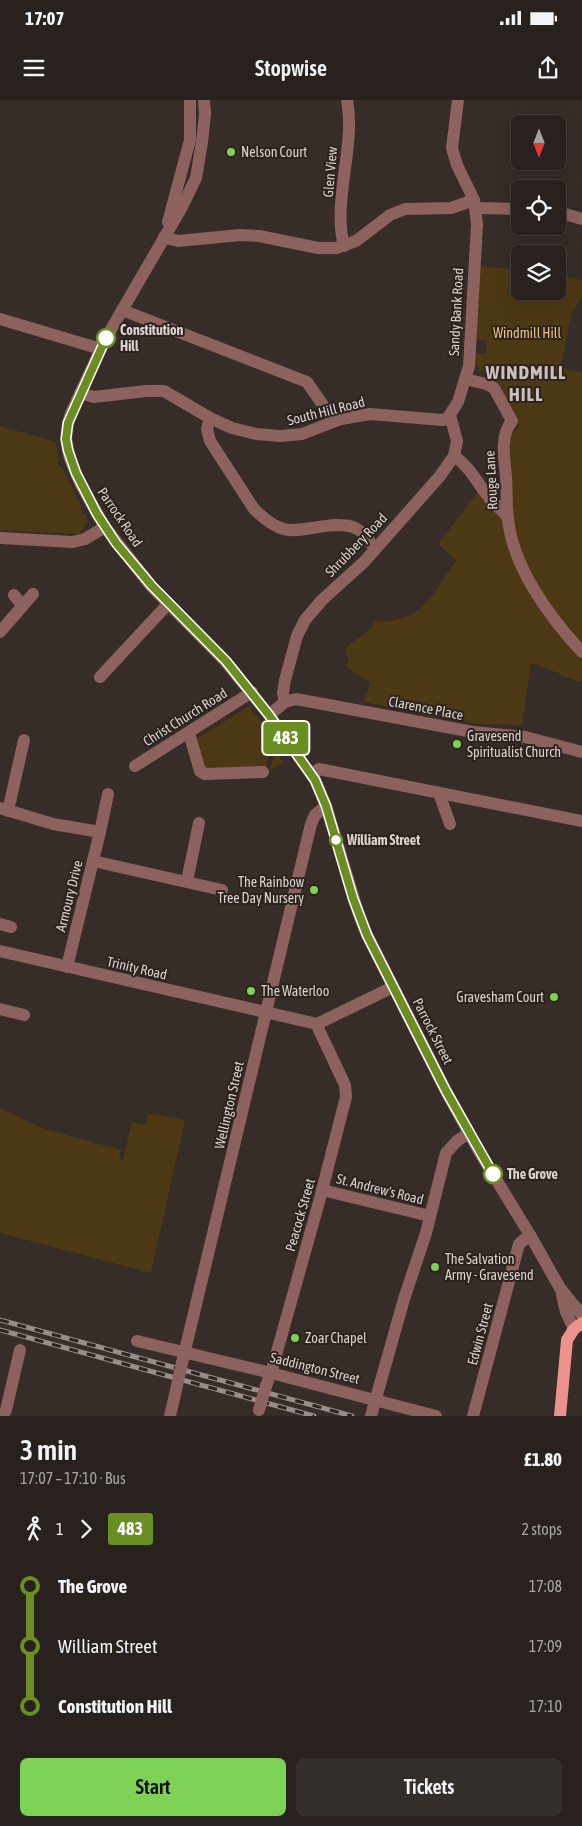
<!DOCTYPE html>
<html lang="en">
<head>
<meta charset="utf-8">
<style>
	body { margin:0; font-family:"Asap Condensed",sans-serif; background:#342e2b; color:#f1f3f6; height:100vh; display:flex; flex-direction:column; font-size:19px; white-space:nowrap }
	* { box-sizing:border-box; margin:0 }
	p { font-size:16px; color:#a5a3a4 }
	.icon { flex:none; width:28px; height:28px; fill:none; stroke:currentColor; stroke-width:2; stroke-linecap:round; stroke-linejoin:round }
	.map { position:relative; height:1316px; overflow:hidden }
	.drawer { display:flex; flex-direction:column; background:#28211e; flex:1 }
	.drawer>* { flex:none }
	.badge { padding:0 10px; border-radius:4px; font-size:18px; line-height:32px }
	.needle { width:32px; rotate:180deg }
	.buttons { position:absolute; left:511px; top:15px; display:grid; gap:10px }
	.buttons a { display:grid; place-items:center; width:55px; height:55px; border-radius:8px; background:#28211e; box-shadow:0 5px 20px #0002,0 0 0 1px #443e3c; font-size:25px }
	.map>.badge { position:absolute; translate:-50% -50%; box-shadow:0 0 0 2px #fff }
	.legs { display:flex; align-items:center; gap:8px; height:55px; padding:0 20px; font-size:16px }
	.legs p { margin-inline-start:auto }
	.summary { display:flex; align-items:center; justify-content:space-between; height:85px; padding:0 20px }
	h1 { font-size:28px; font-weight:600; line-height:38px }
	.button { display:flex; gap:10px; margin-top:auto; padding:10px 20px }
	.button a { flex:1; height:58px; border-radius:8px; background:#7dd154; color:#111; font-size:20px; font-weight:600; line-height:58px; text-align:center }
	.button a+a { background:#342e2b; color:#f1f3f6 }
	ul { padding:0 20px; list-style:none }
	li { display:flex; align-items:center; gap:18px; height:60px; font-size:19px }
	li i { display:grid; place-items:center; width:8px; height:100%; margin:0 6px; background:currentColor }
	li i::after { content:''; width:12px; height:12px; margin:-6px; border:4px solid; border-radius:50%; background:#28211e }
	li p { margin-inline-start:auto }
	li:first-child i { background:linear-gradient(#0000 50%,currentColor 0) }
	li:last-child i { background:linear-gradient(currentColor 50%,#0000 0) }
	.status { display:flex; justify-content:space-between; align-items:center; height:35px; padding:0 25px; background:#28211e; direction:ltr }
	.status svg { height:14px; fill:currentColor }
	header { display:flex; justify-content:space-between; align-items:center; height:65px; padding:0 20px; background:#28211e; font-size:22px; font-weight:600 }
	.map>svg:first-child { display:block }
	.green { fill:#4c3813 }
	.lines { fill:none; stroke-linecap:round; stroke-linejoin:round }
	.minor { stroke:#8d615e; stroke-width:12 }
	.major { stroke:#ec918c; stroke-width:12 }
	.rail-casing { stroke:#968e8a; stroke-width:5 }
	.rail { stroke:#2c221e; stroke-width:3; stroke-dasharray:9; stroke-linecap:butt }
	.minor-bridge { stroke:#8d615e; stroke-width:12 }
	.line-1-casing { stroke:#fff; stroke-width:11 }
	.line-1 { stroke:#6b8e23; stroke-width:8 }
	.poi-dot { fill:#7dd154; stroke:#2c221e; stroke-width:2 }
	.stop-1-dot { fill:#fff; stroke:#6b8e23; stroke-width:2.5 }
	.labels { text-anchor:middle; stroke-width:4; stroke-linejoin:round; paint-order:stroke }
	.poi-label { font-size:14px; fill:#d8d1ce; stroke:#2c221e; text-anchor:start }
	.street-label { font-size:14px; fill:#d8d1ce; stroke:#2c221e }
	.stop-label { font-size:14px; font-weight:bold; fill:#d8d1ce; stroke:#2c221e; text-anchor:start }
	.park-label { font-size:14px; fill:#eac07a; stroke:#2c221e }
	.district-label { font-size:19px; font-weight:bold; letter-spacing:1px; fill:#cdc0bb; stroke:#2c221e }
</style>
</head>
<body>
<div class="status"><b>17:07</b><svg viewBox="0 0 49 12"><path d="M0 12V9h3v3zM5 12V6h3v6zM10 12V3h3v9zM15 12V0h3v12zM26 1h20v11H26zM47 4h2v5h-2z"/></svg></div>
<header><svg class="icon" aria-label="menu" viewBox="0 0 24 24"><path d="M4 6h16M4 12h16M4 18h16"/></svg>Stopwise<svg class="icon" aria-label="share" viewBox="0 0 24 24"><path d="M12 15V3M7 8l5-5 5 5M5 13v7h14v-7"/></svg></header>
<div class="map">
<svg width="582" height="1316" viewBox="0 0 582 1316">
	<rect width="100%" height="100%" fill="#362c28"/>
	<!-- green -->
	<g class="green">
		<polygon points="480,166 520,170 520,191 558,191 558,174 582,180 582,196 571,215 561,266 566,269 582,272 582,548 534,481 516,443 506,352 513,331 516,330 520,325 509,310 492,281 475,264 475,253 486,254 487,240 476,239"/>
		<path d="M0 326 56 342 59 367H62L82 408 80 409 83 414 85 413C89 422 85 428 78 434L0 430Z"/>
		<path d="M479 390 501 418 570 547 582 561V582L561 576V574L531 563 522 625 479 624 425 614 421 611 417 612 364 602 370 583 345 566 349 561 345 551C352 537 368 538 375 521 385 523 408 518 417 511 431 501 446 475 456 460L438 444Z"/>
		<polygon points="249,606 269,631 272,638 266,668 205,671 195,640"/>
		<polygon points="276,650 283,663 271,670 270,668"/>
		<polygon points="0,1008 42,1028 121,1050 119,1059 123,1060 132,1022 145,1025 148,1013 185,1020 151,1173 0,1133"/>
	</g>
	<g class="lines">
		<!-- minor -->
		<g class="minor">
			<polyline points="204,0 205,14 202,42 196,78 182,107 106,238 71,313 68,323 66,339 70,359 81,385 105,427 151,486 225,561 269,615 315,680 326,706 358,812 367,835 446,991 480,1053 530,1135 560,1188 582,1215"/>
			<polyline points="476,108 520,109"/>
			<polyline points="558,112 582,119"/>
			<polyline points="168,122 190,40 190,0"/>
			<polyline points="164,137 178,141 240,135 259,136 318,148 336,148 356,141 390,115 405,109 451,108 474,100"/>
			<path d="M344 146C332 101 356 46 347 0"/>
			<polyline points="122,210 307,282 334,321"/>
			<polyline points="0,219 101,249"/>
			<path d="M465 279 486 284 494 288 512 321C500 335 504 358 506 376 507 390 506 404 508 418 512 466 550 518 582 552"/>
			<polyline points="80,293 94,297 146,291 164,291 210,318 232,328 256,334 280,336 302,334 341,319 370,314 442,320 447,319 458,302 469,266 477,124 474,100 457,65 452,48 458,0"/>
			<path d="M210 318 207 329 210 341 254 409C286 441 296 428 335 425 343 425 351 425 357 429 365 433 370 442 375 449"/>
			<path d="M454 356C471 367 478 385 491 400 497 406 503 411 508 418"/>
			<polyline points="0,438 73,442 85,439 105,427"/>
			<polyline points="14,495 22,505"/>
			<polyline points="0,532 33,494"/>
			<polyline points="100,577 168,504"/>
			<polyline points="285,602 283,593 285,580 297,536 305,520 322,500 364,462 440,376 454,356 457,341 450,315"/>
			<polyline points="269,615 285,602 296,599 473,632 525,637 582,652"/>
			<polyline points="189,633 200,671 205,674 263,672"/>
			<polyline points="135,666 252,592"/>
			<polyline points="312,674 319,669 582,721"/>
			<polyline points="439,693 450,724"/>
			<polyline points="0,708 53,724 100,732"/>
			<polyline points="8,711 24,640"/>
			<polyline points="93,761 222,790"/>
			<polyline points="187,781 199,723"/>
			<polyline points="0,824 11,827"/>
			<polyline points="0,851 317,924 393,887"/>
			<polyline points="67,867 100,732 108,694"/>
			<polyline points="0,909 24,915"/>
			<polyline points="322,1090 430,1116"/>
			<polyline points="562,1195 566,1212 574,1229"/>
			<polyline points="137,1241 271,1273 436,1316"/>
			<polyline points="182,1263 311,724 315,715 326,706"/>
			<polyline points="266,1286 271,1273 319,1102 346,997 345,985 319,930 317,924"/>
			<polyline points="2,1316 6,1310 20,1250"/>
			<polyline points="170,1316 176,1290"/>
			<polyline points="371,1316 404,1199 426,1133 446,1053 457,1041 469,1033"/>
			<polyline points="473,1316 519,1144 530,1135"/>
		</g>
		<!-- major -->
		<polyline class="major" points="560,1316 567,1240 574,1229 582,1223"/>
		<!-- rail casing -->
		<g class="rail-casing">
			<g id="rail">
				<polyline points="0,1220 352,1316"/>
				<polyline points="0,1230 314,1316"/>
			</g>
		</g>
		<!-- rail -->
		<use href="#rail" class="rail"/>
		<!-- minor-bridge -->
		<g class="minor-bridge">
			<polyline points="176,1290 182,1263"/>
			<polyline points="259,1310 266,1286"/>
		</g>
	</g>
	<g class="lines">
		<!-- line-1 casing -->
		<g class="line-1-casing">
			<polyline id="line-1" points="106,238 68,323 66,339 68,350 76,373 97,414 116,443 152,486 226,561 269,615 315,680 326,706 353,798 367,835 446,991 493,1074"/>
		</g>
		<!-- line-1 -->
		<use href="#line-1" class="line-1"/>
	</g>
	<!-- markers -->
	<g class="poi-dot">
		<circle cx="231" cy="52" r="5"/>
		<circle cx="457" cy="644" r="5"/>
		<circle cx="314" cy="790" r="5"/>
		<circle cx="251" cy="891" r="5"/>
		<circle cx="554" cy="897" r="5"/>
		<circle cx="435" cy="1167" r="5"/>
		<circle cx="295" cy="1238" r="5"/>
	</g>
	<g class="stop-1-dot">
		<circle cx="106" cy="238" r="9"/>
		<circle cx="336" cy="740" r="6"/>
		<circle cx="493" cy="1074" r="9"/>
	</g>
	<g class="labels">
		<!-- poi labels -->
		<g class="poi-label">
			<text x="241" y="57">Nelson Court</text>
			<text x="467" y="641">Gravesend<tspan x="467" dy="16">Spiritualist Church</tspan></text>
			<text x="304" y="787" text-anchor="end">The Rainbow<tspan x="304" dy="16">Tree Day Nursery</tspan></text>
			<text x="261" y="896">The Waterloo</text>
			<text x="544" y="902" text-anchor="end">Gravesham Court</text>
			<text x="445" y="1164">The Salvation<tspan x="445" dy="16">Army - Gravesend</tspan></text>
			<text x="305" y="1243">Zoar Chapel</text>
		</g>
		<!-- street labels -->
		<g class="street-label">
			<text transform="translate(330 72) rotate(-85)" y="5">Glen View</text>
			<text transform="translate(456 212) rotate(-87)" y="5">Sandy Bank Road</text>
			<text transform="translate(326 311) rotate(-14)" y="5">South Hill Road</text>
			<text transform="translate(491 380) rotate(-93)" y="5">Rouge Lane</text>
			<text transform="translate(120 417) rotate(56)" y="5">Parrock Road</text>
			<text transform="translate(356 445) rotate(-46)" y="5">Shrubbery Road</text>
			<text transform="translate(426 608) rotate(11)" y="5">Clarence Place</text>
			<text transform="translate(185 617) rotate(-32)" y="5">Christ Church Road</text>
			<text transform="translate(69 796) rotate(-76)" y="5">Armoury Drive</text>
			<text transform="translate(137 868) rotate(13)" y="5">Trinity Road</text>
			<text transform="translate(433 931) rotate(63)" y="5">Parrock Street</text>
			<text transform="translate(229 1005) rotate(-77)" y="5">Wellington Street</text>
			<text transform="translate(380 1089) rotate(14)" y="5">St. Andrew's Road</text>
			<text transform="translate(300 1115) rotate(-74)" y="5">Peacock Street</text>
			<text transform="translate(480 1234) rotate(-75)" y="5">Edwin Street</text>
			<text transform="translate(315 1268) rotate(14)" y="5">Saddington Street</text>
		</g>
		<!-- stop labels -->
		<g class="stop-label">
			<text x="120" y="235">Constitution<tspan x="120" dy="16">Hill</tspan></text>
			<text x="347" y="745">William Street</text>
			<text x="507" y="1079">The Grove</text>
		</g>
		<!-- park labels -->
		<g class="park-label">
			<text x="527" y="238">Windmill Hill</text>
		</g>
		<!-- district labels -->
		<g class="district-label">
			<text x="526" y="279">WINDMILL<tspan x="526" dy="22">HILL</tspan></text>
		</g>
	</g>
</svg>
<div class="buttons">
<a><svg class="needle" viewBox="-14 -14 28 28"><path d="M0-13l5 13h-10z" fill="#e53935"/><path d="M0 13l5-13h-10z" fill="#a5a3a4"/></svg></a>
<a><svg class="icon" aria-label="locate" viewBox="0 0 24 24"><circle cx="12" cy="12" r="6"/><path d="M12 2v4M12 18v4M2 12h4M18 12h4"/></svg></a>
<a><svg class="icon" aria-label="layers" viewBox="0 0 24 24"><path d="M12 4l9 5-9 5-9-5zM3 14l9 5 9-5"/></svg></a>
</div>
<b class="badge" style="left:286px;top:638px;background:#6b8e23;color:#fff">483</b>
</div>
<section class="drawer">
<div class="summary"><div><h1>3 min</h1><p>17:07 – 17:10 · Bus</p></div><b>£1.80</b></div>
<div class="legs"><svg class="icon" aria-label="walk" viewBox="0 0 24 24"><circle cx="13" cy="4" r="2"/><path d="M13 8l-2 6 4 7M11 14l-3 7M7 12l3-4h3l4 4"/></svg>1<svg class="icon" aria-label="forward" viewBox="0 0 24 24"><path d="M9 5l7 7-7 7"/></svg><b class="badge" style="background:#6b8e23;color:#fff">483</b><p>2 stops</p></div>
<ul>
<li><i style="color:#6b8e23"></i><b>The Grove</b><p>17:08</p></li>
<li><i style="color:#6b8e23"></i><span>William Street</span><p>17:09</p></li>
<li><i style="color:#6b8e23"></i><b>Constitution Hill</b><p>17:10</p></li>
</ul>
<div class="button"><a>Start</a><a>Tickets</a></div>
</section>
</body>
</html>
